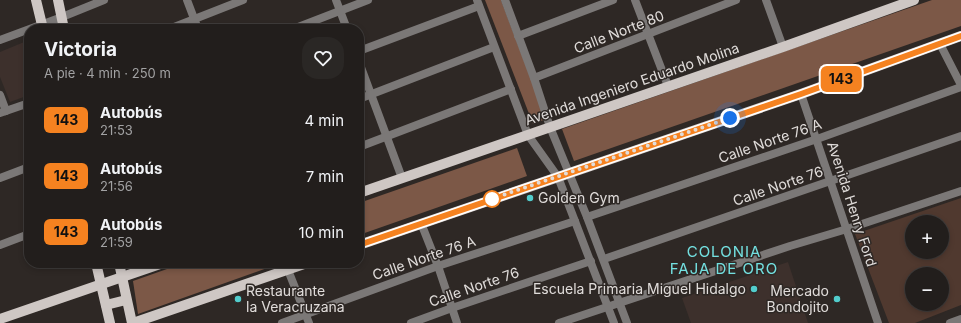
<!DOCTYPE html>
<html lang="es">
<head>
<meta charset="utf-8">
<style>
	body { margin:0; font-family:Inter,sans-serif; background:#2a2725; color:#f1f3f6; height:100vh; display:flex; flex-direction:column; font-size:15px; white-space:nowrap }
	* { box-sizing:border-box; margin:0 }
	p { font-size:13px; color:#a2a2a3 }
	.icon { flex:none; width:22px; height:22px; fill:none; stroke:currentColor; stroke-width:2; stroke-linecap:round; stroke-linejoin:round }
	.map { position:relative; flex:1; overflow:hidden }
	.sheet { position:absolute; left:24px; top:24px; width:340px; height:244px; display:flex; flex-direction:column; background:#221e1c; border-radius:16px; box-shadow:0 2px 6px #0003,0 0 0 1px #3f3c3b }
	.sheet>* { flex:none }
	.badge { padding:0 8px; border-radius:6px; font-size:14px; line-height:26px }
	.fabs { position:absolute; left:905px; top:215px; display:grid; gap:8px }
	.fabs a { display:grid; place-items:center; width:44px; height:44px; border-radius:50%; background:#221e1c; box-shadow:0 2px 6px #0003,0 0 0 1px #3f3c3b; font-size:20px }
	.you { position:absolute; width:20px; height:20px; margin:-10px; border:3px solid #fff; border-radius:50%; background:#1a73e8; box-shadow:0 0 0 6px #1a73e833 }
	.map>.badge { position:absolute; translate:-50% -50%; box-shadow:0 0 0 2px #fff }
	.round { display:grid; place-items:center; flex:none; width:42px; height:42px; border-radius:16px; background:#2a2725 }
	.overview { display:flex; align-items:center; justify-content:space-between; height:68px; padding:0 20px }
	h1 { font-size:19px; font-weight:700; line-height:30px }
	ul { padding:0; list-style:none }
	li { display:flex; align-items:center; gap:12px; height:56px; padding:0 20px }
	li div { flex:1 }
	li b { display:block; font-size:15px }
	li em { font-style:normal }
	li .badge { min-width:44px; font-weight:700; text-align:center }
	.map>svg:first-child { display:block }
	.built { fill:#3d302c }
	.green { fill:#50392f; fill-rule:evenodd }
	.forest { fill:#7c5847 }
	.lines { fill:none; stroke-linecap:round; stroke-linejoin:round }
	.minor { stroke:#7b7877; stroke-width:8 }
	.tertiary { stroke:#7b7877; stroke-width:8 }
	.primary { stroke:#cec7c4; stroke-width:10 }
	.line-casing { stroke:#fff; stroke-width:9 }
	.line { stroke:#f58220; stroke-width:6 }
	.walk { stroke:#e0dcda; stroke-width:4; stroke-dasharray:0 7.2 }
	.poi-dot { fill:#52cdcd; stroke:#2e2825; stroke-width:1.5 }
	.stop-dot { fill:#fff; stroke:#f58220; stroke-width:2 }
	.labels { text-anchor:middle; stroke-width:3; stroke-linejoin:round; paint-order:stroke }
	.street-label { font-size:14px; fill:#e0dcda; stroke:#2e2825 }
	.poi-label { font-size:14px; fill:#e0dcda; stroke:#2e2825; text-anchor:start }
	.neighbourhood-label { font-size:15px; letter-spacing:1px; fill:#73e0e0; stroke:#2e2825 }
</style>
</head>
<body>
<div class="map">
<svg width="961" height="323" viewBox="0 0 961 323">
	<rect width="100%" height="100%" fill="#2e2825"/>
	<!-- built -->
	<g class="built">
		<polygon points="29,40 29,95 10,102 0,77 0,52"/>
		<polygon points="788,262 808,323 691,323 682,298"/>
	</g>
	<!-- green -->
	<path class="green" d="M961 198V305L915 323H889L855 234ZM912 222H942V252H912ZM912 274H942V304H912Z"/>
	<!-- forest -->
	<g class="forest">
		<polygon points="485,0 501,0 546,119 533,124"/>
		<polygon points="932,0 961,0 961,26 574,161 562,129"/>
		<polygon points="517,148 527,176 359,235 359,203"/>
		<polygon points="184,263 281,263 138,314 133,281"/>
	</g>
	<g class="lines">
		<!-- minor -->
		<g class="minor">
			<polyline points="187,0 198,29"/>
			<polyline points="336,0 347,29"/>
			<polyline points="635,0 668,86"/>
			<polyline points="169,29 243,0"/>
			<polyline points="293,29 368,0"/>
			<polyline points="518,36 613,0"/>
			<polyline points="0,40 62,17 104,0"/>
			<polyline points="940,44 961,85"/>
			<polyline points="359,51 479,6"/>
			<polyline points="359,62 402,178"/>
			<polyline points="534,78 736,0"/>
			<polyline points="0,95 6,111"/>
			<polyline points="359,99 494,47"/>
			<polyline points="0,113 29,103"/>
			<polyline points="359,147 511,89"/>
			<polyline points="0,178 29,167"/>
			<polyline points="587,217 817,139 961,87"/>
			<polyline points="421,223 438,266 457,323"/>
			<polyline points="0,245 29,234"/>
			<polyline points="604,259 961,136"/>
			<polyline points="288,270 309,323"/>
			<polyline points="282,323 438,266 575,221"/>
			<polyline points="411,323 452,308 591,261"/>
			<polyline points="559,323 790,246 847,229 961,191"/>
			<polyline points="950,323 961,319"/>
		</g>
		<!-- tertiary -->
		<g class="tertiary">
			<polyline points="477,0 528,135 558,177 614,323"/>
			<polyline points="505,0 534,78 550,127 587,217 627,323"/>
			<polyline points="766,0 783,47"/>
			<polyline points="801,94 878,323"/>
		</g>
		<!-- primary -->
		<g class="primary">
			<polyline points="36,0 43,29"/>
			<polyline points="58,0 64,29"/>
			<polyline points="359,193 783,47 914,0"/>
			<polyline points="359,245 801,94 961,36"/>
			<polyline points="96,263 110,323"/>
			<polyline points="119,263 132,323"/>
			<polyline points="106,305 126,300"/>
			<polyline points="0,319 163,263"/>
			<polyline points="133,323 307,263"/>
		</g>
	</g>
	<g class="lines">
		<!-- line casing -->
		<g class="line-casing">
			<polyline id="line" points="359,245 801,94 961,36"/>
		</g>
		<!-- line -->
		<use href="#line" class="line"/>
		<!-- walk -->
		<polyline class="walk" points="492,199 488,200 730,118"/>
	</g>
	<!-- markers -->
	<g class="poi-dot">
		<circle cx="530" cy="198" r="4"/>
		<circle cx="754" cy="289" r="4"/>
		<circle cx="238" cy="299" r="4"/>
		<circle cx="837" cy="299" r="4"/>
	</g>
	<circle class="stop-dot" cx="492" cy="199" r="8"/>
	<g class="labels">
		<!-- street labels -->
		<g class="street-label">
			<text transform="translate(619 32) rotate(-21)" y="5">Calle Norte 80</text>
			<text transform="translate(632 84) rotate(-19)" y="5">Avenida Ingeniero Eduardo Molina</text>
			<text transform="translate(770 141) rotate(-19)" y="5">Calle Norte 76 A</text>
			<text transform="translate(778 186) rotate(-19)" y="5">Calle Norte 76</text>
			<text transform="translate(852 204) rotate(72)" y="5">Avenida Henry Ford</text>
			<text transform="translate(424 258) rotate(-19)" y="5">Calle Norte 76 A</text>
			<text transform="translate(474 287) rotate(-19)" y="5">Calle Norte 76</text>
		</g>
		<!-- poi labels -->
		<g class="poi-label">
			<text x="538" y="203">Golden Gym</text>
			<text x="746" y="294" text-anchor="end">Escuela Primaria Miguel Hidalgo</text>
			<text x="246" y="296">Restaurante<tspan x="246" dy="16">la Veracruzana</tspan></text>
			<text x="829" y="296" text-anchor="end">Mercado<tspan x="829" dy="16">Bondojito</tspan></text>
		</g>
		<!-- neighbourhood labels -->
		<g class="neighbourhood-label">
			<text x="724" y="257">COLONIA<tspan x="724" dy="17">FAJA DE ORO</tspan></text>
		</g>
	</g>
</svg>
<div class="fabs">
<a>+</a>
<a>−</a>
</div>
<div class="you" style="left:730px;top:118px"></div>
<b class="badge" style="left:841px;top:79px;background:#f58220;color:#111">143</b>
<section class="sheet">
<div class="overview"><div><h1>Victoria</h1><p>A pie · 4 min · 250 m</p></div><a class="round"><svg class="icon" aria-label="heart" viewBox="0 0 24 24"><path d="M12 20l-8-8c-3-5 5-10 8-4 3-6 11-1 8 4z"/></svg></a></div>
<ul>
<li><span class="badge" style="background:#f58220;color:#111">143</span><div><b>Autobús</b><p>21:53</p></div><em>4 min</em></li>
<li><span class="badge" style="background:#f58220;color:#111">143</span><div><b>Autobús</b><p>21:56</p></div><em>7 min</em></li>
<li><span class="badge" style="background:#f58220;color:#111">143</span><div><b>Autobús</b><p>21:59</p></div><em>10 min</em></li>
</ul>
</section>
</div>
</body>
</html>
